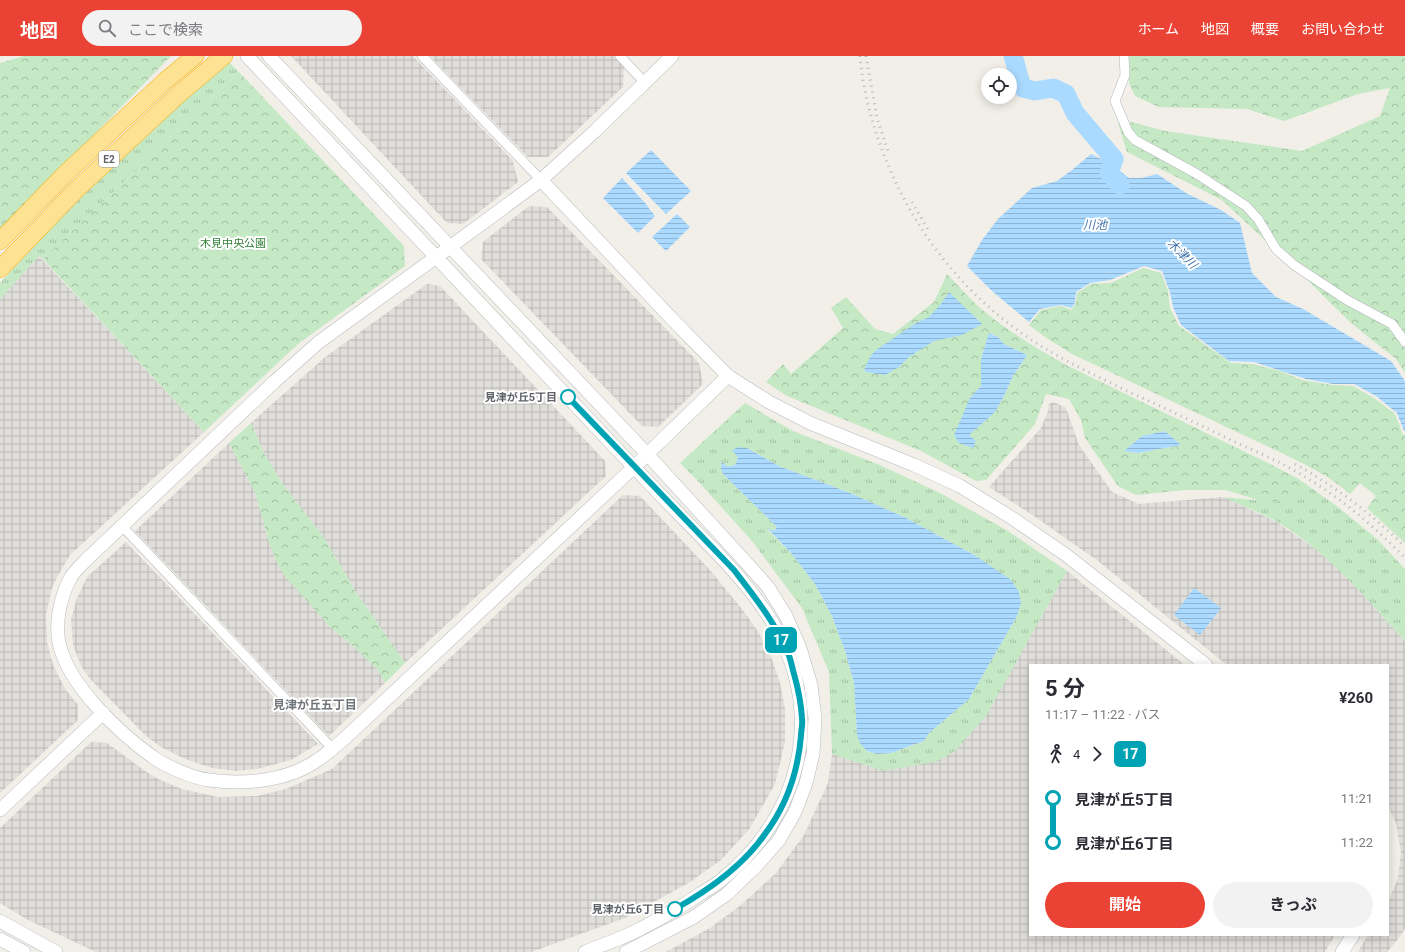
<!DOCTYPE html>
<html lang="ja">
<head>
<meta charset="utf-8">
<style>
	body { margin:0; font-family:Roboto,"Noto Sans JP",sans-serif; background:#f2f2f3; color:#2b2b33; height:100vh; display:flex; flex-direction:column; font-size:15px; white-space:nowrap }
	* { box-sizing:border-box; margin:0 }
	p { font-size:13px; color:#7c7c81 }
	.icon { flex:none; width:22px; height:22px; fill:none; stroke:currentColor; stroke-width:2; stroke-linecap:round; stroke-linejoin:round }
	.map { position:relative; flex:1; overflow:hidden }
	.panel { position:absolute; left:1029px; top:608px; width:360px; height:272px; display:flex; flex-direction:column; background:#fff; border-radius:0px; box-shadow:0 2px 10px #0003 }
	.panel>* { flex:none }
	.badge { padding:0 8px; border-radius:6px; font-size:14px; line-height:26px }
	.tools { position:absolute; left:981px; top:12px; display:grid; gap:8px }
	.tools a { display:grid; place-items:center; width:36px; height:36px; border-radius:50%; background:#fff; box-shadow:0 2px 10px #0003; font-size:20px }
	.map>.badge { position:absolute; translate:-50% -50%; box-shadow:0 0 0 2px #fff }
	.legs { display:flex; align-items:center; gap:6px; height:44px; padding:0 16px; font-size:13px }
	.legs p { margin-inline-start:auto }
	.summary { display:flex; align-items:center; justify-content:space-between; height:68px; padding:0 16px }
	h1 { font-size:22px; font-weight:700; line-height:30px }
	.cta { display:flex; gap:8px; margin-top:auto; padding:8px 16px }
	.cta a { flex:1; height:46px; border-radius:24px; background:#ea4335; color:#fff; font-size:16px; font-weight:700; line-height:46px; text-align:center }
	.cta a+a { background:#f2f2f3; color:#2b2b33 }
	ul { padding:0 16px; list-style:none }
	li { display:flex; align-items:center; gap:14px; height:44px; font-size:15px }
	li i { display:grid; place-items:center; width:6px; height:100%; margin:0 5px; background:currentColor }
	li i::after { content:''; width:10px; height:10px; margin:-5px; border:3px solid; border-radius:50%; background:#fff }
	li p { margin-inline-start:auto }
	li:first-child i { background:linear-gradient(#0000 50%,currentColor 0) }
	li:last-child i { background:linear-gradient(currentColor 50%,#0000 0) }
	header { display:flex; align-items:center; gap:24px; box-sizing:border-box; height:56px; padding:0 20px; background:#ea4335; color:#fff }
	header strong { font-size:19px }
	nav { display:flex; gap:22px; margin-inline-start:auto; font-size:14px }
	.search { width:280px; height:36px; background:#f2f2f3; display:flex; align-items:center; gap:10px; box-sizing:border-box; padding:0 14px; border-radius:22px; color:#7c7c81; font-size:15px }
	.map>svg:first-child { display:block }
	.industrial { fill:url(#industrial-grid) }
	.grass { fill:url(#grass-tufts); fill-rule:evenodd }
	.forest { fill:url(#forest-crowns); fill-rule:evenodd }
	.water { fill:url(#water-rules) }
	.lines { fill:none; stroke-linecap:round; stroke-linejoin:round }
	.river { stroke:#aadaff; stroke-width:19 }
	.street-casing { stroke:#b5b8bc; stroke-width:10 }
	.secondary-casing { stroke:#b6babf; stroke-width:14 }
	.highway-casing { stroke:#f9ab00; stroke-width:18 }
	.street { stroke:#fff; stroke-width:9 }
	.secondary { stroke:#fff; stroke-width:13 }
	.highway { stroke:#fde293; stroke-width:17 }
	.rail { stroke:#b6b7b8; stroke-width:3; stroke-dasharray:1 5; stroke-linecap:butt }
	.line-1-casing { stroke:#fff; stroke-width:9 }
	.line-1 { stroke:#00a3b4; stroke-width:6 }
	.stop-1-dot { fill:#fff; stroke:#00a3b4; stroke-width:2 }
	.labels { text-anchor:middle; stroke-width:4; stroke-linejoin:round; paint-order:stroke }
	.shield { fill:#fff; stroke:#8f9295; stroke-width:1 }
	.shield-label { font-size:10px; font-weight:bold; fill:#5f6368 }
	.park-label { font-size:11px; fill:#348238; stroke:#fff }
	.stop-label { font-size:11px; font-weight:bold; fill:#5f6368; stroke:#fff; text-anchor:end }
	.water-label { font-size:12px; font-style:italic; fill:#4174aa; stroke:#fff }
	.neighbourhood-label { font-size:12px; font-weight:bold; fill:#70757a; stroke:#fff }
</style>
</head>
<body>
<header>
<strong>地図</strong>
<div class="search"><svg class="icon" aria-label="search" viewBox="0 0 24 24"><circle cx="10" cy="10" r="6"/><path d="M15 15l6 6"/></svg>ここで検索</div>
<nav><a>ホーム</a><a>地図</a><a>概要</a><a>お問い合わせ</a></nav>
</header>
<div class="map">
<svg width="1405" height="896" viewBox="0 0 1405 896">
	<defs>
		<pattern id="industrial-grid" width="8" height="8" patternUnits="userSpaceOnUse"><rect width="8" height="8" fill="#e0deda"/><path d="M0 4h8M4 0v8" fill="none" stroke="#b9b8b5"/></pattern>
		<pattern id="grass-tufts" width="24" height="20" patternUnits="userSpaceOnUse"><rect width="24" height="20" fill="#c5e8c5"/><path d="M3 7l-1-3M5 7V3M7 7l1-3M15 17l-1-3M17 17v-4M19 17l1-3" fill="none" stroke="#a3c0a4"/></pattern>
		<pattern id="forest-crowns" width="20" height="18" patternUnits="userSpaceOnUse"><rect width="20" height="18" fill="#c5e8c5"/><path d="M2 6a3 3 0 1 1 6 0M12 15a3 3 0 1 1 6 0" fill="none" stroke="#a3c0a4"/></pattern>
		<pattern id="water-rules" width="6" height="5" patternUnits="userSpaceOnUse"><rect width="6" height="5" fill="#aadaff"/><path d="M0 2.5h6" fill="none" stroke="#8eb4d2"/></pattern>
	</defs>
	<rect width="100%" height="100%" fill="#f1efe8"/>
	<!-- industrial -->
	<g class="industrial">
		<polygon points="291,0 413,0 513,105 518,126 463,168 447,167"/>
		<polygon points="430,0 614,0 624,10 623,31 548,101 528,101"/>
		<polygon points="529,150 547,151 699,307 703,328 658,371 642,370 481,203 483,186"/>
		<polygon points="39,200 204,376 70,499 57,521 52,532 46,559 47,586 53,609 65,633 78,649 78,664 0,737 0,243"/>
		<polygon points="427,228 440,230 605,405 606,420 405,607 356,536 324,482 282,427 264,397 251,367 324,302"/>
		<polygon points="1054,346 1066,352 1079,389 1112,436 1139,448 1223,441 1275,465 1317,494 1348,522 1405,585 1405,872 1402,878 1387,896 1358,896 1368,879 1388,879 1388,847 1398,822 1401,797 1396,767 1388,751 1388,609 1227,609 1098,505 1034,460 989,431 1041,372 1048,355 1049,348"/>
		<polygon points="229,387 255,436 269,486 276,505 330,571 354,591 378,614 385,627 329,680 135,475"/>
		<polygon points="623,439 640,440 709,513 742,553 759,577 772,603 780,627 785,653 785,686 775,728 750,772 721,804 690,826 625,862 531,896 96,896 26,863 0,847 0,772 91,686 107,687 145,715 160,724 182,733 218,741 257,740 286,733 332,713"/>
		<polygon points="126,486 170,532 318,688 291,704 257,713 236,715 212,712 185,703 161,691 146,680 91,624 81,610 73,589 71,563 77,542 87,521"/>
		<polygon points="1067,515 1185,609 1030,609 1030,879 1335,879 1325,896 666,896 710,872 741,849 776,817 804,779 828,727 832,698 845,702 955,695 986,659"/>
	</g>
	<!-- grass -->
	<g class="grass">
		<polygon points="229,6 239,16 43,203 39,200 0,243 0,227 75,146 178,47"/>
		<path d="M745 347 793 375 880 409 940 437 1008 475 1067 515 986 660 955 695 938 705 884 715 832 698 829 616 802 552 752 485 696 423 680 407ZM747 392 779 410 850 437 906 462 976 500 1019 536 1021 547 1017 560 969 643 929 677 924 685 891 697 877 698 867 695 857 678 854 627 845 595 832 560 815 528 791 497 767 473 774 475 777 471 723 418 722 406C725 411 730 411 735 409L738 401 736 398Z"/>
		<path d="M1310 431 1338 451 1377 483 1405 513V585C1365 541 1328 496 1276 465 1259 456 1240 449 1223 441L1276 446Z"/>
	</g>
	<!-- forest -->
	<g class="forest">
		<polygon points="24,0 171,0 0,175 0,7"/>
		<polygon points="1128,0 1405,0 1405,317 1396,303 1351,267 1291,208 1222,144 1127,96 1118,67 1131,66 1165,75 1302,95 1380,60 1390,32 1358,38 1284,65 1247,53 1159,51 1135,40 1129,27"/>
		<polygon points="239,16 404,190 405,210 298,288 204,376 43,203"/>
		<path d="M1143 212 1161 217 1168 235 1170 252 1179 270 1231 307 1253 308 1280 315 1302 324 1332 329 1353 330 1374 342 1395 358 1403 379 1405 378V487L1367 452 1376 440 1360 427 1350 438C1331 421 1308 410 1286 399L1072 298 1045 281 1029 269 1041 254 1061 250 1072 254 1076 246 1077 237 1091 228 1111 227Z"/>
		<path d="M947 218C958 229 968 241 979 251 1006 274 1036 292 1066 309L1268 407 1297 422 1310 431 1276 446 1262 445 1225 434H1185L1136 439 1118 430 1085 382 1081 364 1069 343 1046 338 1035 368 986 424 976 425 921 395 787 340 766 326 783 308 791 318 843 272 831 252 846 241 875 273 893 278 934 246ZM989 277 998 281 1004 288 1027 299 1013 320 1004 340 995 356 968 379 965 354 970 342 981 330V303ZM1165 375 1181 389 1139 397 1124 395 1142 380Z"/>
		<polygon points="251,367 264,397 282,427 324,482 356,536 405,607 385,627 378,614 354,591 330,571 284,519 276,505 269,486 255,436 229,387"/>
	</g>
	<!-- water -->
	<g class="water">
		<polygon points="651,94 691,135 666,158 626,117"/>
		<polygon points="1091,98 1113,109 1129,122 1141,122 1157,118 1186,137 1221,154 1240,167 1252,217 1276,241 1303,253 1391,305 1405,325 1405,375 1404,375 1397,357 1376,340 1354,328 1333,328 1306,323 1254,306 1229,305 1181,269 1173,251 1170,236 1162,215 1144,210 1110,224 1090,227 1076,236 1075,246 1072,252 1061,249 1040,253 1029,266 992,235 967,210 982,184 998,163 1021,142 1032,132 1057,125 1072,114"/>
		<polygon points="622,122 647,149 648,151 655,160 638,177 603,142"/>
		<polygon points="677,158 690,171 666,195 652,181"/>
		<polygon points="949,236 982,268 962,279 934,285 909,301 899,311 885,319 866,316 864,314 870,301 876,294 916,267 929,261 941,248"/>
		<polygon points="989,277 998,281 1004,288 1027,299 1013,320 1004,340 995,356 969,379 976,385 973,392 959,387 954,379 970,342 981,330 981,303"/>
		<polygon points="1165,375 1181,389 1138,397 1124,395 1142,380"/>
		<path d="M739 391 747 392 779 410 850 437 906 462 976 500 1011 524 1019 536 1021 547 1017 560 969 643 929 677 924 685 891 697 877 698 867 695 860 687 857 678 854 627 845 595 832 560 815 528 791 497 767 472 774 475 777 471 723 418 721 413 722 405C725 411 729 411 735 409L738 401 732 394Z"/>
		<polygon points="1194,532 1221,552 1200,579 1174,559"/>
	</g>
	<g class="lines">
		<!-- river -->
		<path class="river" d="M1013 0C1017 11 1018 22 1023 32L1035 35 1053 32 1066 38 1075 57 1114 103 1109 117 1120 129"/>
		<!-- street casing -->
		<g class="street-casing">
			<g id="street">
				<polyline points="422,0 541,124"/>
				<polyline points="620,0 645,27"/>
				<polyline points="1124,0 1125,19 1115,45 1128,76 1135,84 1197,118 1246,150 1258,163 1276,193 1294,209 1347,244 1392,268 1405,286"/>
				<polyline points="122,470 332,692"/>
			</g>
		</g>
		<!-- secondary casing -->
		<g class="secondary-casing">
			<g id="secondary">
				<path d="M247 0C352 111 456 223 561 334 600 375 639 417 679 458 713 493 749 527 774 569 826 661 801 760 720 825 714 830 706 834 700 838 681 851 661 862 642 872 624 882 604 888 585 896"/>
				<polyline points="269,0 647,398 742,502 768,531 786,560 800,592 811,629 815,662 813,698 806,727 795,756 779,784 758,808 727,838 694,861 626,896"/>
				<path d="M672 0 595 75 541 124 450 191 319 286 274 326 85 505C80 510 75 515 71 521 60 541 54 569 60 591 71 631 119 677 153 701 165 710 193 722 209 724 245 729 289 725 319 703 328 697 335 690 343 684L634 411 728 320"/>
				<polyline points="541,124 672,263 728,320 769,346 810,367 914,409 960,430 1012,462 1066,499 1206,609"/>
				<polyline points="0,754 103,657"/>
				<polyline points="0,865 56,896"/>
				<polyline points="0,883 24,896"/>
				<polyline points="1342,896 1353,879"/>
			</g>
		</g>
		<!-- highway casing -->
		<g class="highway-casing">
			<g id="highway">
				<polyline points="0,185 66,117 165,25 195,0"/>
				<polyline points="0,213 76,134 178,39 224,0"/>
			</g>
		</g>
		<!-- street -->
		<use href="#street" class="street"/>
		<!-- secondary -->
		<use href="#secondary" class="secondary"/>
		<!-- highway -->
		<use href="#highway" class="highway"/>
		<!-- rail -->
		<g class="rail">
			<path d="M860 0C864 46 878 89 898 131 930 197 982 255 1046 293 1072 309 1101 322 1129 336 1165 352 1200 369 1235 386 1255 395 1276 404 1295 415 1336 438 1372 468 1405 502"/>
			<polyline points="866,0 877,62 888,95"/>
			<polyline points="912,146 930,177"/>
			<path d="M1295 408C1336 431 1372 458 1405 491"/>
		</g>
	</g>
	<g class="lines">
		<!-- line-1 casing -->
		<g class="line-1-casing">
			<path id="line-1" d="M568 341 734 514C754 540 775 566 788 597 791 604 792 611 794 618 798 632 801 647 802 662 803 668 801 674 801 680 798 715 786 750 765 778 743 810 709 834 675 853"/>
		</g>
		<!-- line-1 -->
		<use href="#line-1" class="line-1"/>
	</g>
	<!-- markers -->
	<g class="stop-1-dot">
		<circle cx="568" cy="341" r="7"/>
		<circle cx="675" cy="853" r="7"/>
	</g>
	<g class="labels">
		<!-- shield labels -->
		<rect class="shield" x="99" y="95" width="20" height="16" rx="3"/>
		<g class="shield-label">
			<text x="109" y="107">E2</text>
		</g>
		<!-- park labels -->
		<g class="park-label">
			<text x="233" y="191">木見中央公園</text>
		</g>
		<!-- stop labels -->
		<g class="stop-label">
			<text x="557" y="345">見津が丘5丁目</text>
			<text x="664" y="857">見津が丘6丁目</text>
		</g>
		<!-- water labels -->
		<g class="water-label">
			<text x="1095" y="173">川池</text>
			<text transform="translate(1182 198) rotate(45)" y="4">木津川</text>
		</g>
		<!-- neighbourhood labels -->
		<g class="neighbourhood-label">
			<text x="315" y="653">見津が丘五丁目</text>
		</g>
	</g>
</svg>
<div class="tools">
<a><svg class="icon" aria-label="locate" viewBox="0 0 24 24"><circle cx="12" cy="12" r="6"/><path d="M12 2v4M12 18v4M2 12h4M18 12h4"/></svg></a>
</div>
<b class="badge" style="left:781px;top:584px;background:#00a3b4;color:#fff">17</b>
<section class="panel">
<div class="summary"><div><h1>5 分</h1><p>11:17 – 11:22 · バス</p></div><b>¥260</b></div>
<div class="legs"><svg class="icon" aria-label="walk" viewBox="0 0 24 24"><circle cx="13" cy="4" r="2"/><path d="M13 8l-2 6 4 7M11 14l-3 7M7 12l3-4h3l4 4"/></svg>4<svg class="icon" aria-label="forward" viewBox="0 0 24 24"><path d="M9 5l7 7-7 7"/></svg><b class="badge" style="background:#00a3b4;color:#fff">17</b></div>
<ul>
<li><i style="color:#00a3b4"></i><b>見津が丘5丁目</b><p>11:21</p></li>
<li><i style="color:#00a3b4"></i><b>見津が丘6丁目</b><p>11:22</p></li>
</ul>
<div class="cta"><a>開始</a><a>きっぷ</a></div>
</section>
</div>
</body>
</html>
